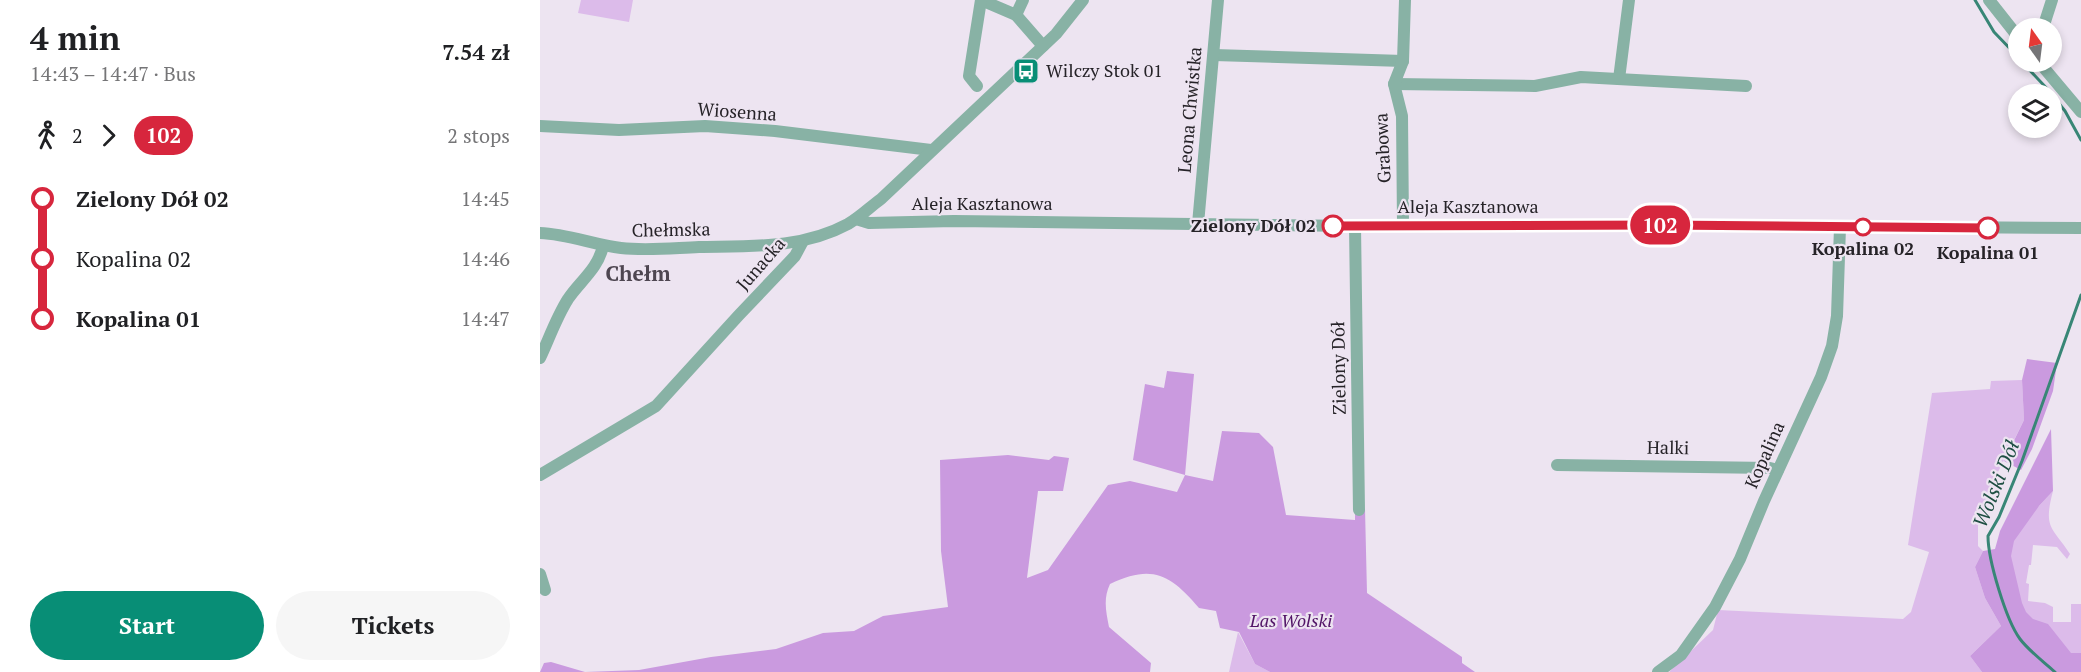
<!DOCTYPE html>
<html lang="en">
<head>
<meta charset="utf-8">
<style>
	body { margin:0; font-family:"PT Serif",serif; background:#f6f6f6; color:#202124; height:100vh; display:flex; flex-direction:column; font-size:22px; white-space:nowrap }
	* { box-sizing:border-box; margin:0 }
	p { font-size:20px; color:#757577 }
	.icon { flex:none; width:33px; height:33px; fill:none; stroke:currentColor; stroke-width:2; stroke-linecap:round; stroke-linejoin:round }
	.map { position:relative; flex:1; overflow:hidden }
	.sheet { display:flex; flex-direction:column; background:#fff; width:540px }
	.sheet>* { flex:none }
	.badge { padding:0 12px; border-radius:20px; font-size:21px; line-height:39px }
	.needle { width:39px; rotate:346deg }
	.buttons { position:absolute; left:1468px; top:18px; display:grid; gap:12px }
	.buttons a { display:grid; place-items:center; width:54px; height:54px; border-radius:50%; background:#fff; box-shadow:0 3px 9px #0003; font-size:30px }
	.map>.badge { position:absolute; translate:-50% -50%; box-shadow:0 0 0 3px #fff }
	.legs { display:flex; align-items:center; gap:9px; height:66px; padding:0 30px; font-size:20px }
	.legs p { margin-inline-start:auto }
	.head { display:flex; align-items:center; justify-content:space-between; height:102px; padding:0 30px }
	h1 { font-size:33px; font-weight:800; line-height:45px }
	.action { display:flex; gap:12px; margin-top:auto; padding:12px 30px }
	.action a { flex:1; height:69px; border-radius:36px; background:#088e76; color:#fff; font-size:24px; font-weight:800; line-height:69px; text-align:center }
	.action a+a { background:#f6f6f6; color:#202124 }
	ul { padding:0 30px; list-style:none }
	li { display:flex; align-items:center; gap:21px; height:60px; font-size:22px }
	li i { display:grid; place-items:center; width:9px; height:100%; margin:0 8px; background:currentColor }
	li i::after { content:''; width:15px; height:15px; margin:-8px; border:4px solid; border-radius:50%; background:#fff }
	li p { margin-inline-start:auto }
	li:first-child i { background:linear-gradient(#0000 50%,currentColor 0) }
	li:last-child i { background:linear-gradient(currentColor 50%,#0000 0) }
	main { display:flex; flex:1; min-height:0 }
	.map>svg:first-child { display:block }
	.green { fill:#dcbbea }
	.forest { fill:#ca9adf }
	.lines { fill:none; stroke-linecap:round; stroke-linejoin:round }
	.stream { stroke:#388676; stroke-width:3 }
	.minor { stroke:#88b2a5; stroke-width:12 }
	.line-1-casing { stroke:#fff; stroke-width:14 }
	.line-1 { stroke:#d7263d; stroke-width:9 }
	.stop-1-dot { fill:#fff; stroke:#d7263d; stroke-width:3 }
	.labels { text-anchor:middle; stroke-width:4.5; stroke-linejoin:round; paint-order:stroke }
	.poi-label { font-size:18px; fill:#262328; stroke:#ede4f1; text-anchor:start }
	.street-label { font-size:18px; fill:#262328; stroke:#ede4f1 }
	.stop-label { font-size:18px; font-weight:bold; fill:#262328; stroke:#ede4f1 }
	.park-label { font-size:18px; font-style:italic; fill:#521567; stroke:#ede4f1 }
	.water-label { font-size:20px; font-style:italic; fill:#1f4f43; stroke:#ede4f1 }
	.quarter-label { font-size:21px; font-weight:bold; fill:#4e4651; stroke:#ede4f1 }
</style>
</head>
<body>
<main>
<section class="sheet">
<div class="head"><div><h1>4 min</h1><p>14:43 – 14:47 · Bus</p></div><b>7.54 zł</b></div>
<div class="legs"><svg class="icon" aria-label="walk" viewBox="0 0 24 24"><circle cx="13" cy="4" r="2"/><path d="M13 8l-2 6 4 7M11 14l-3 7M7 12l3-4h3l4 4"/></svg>2<svg class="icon" aria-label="forward" viewBox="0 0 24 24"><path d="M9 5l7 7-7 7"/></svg><b class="badge" style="background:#d7263d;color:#fff">102</b><p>2 stops</p></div>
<ul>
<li><i style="color:#d7263d"></i><b>Zielony Dół 02</b><p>14:45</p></li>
<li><i style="color:#d7263d"></i><span>Kopalina 02</span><p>14:46</p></li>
<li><i style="color:#d7263d"></i><b>Kopalina 01</b><p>14:47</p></li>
</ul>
<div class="action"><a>Start</a><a>Tickets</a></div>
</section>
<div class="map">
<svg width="1541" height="672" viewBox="0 0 1541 672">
	<rect width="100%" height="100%" fill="#ede4f1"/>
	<!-- green -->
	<g class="green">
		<polygon points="41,0 93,0 89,22 38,13"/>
		<polygon points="1482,380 1484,420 1452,484 1438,526 1438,546 1443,551 1435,567 1445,598 1461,626 1430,656 1442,672 1129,672 1173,630 1178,610 1363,619 1371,612 1389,552 1368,545 1392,393 1450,389 1451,381"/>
		<path d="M1513 491C1503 529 1512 526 1530 554L1527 559 1517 547 1493 545 1491 565H1489L1486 583 1489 584 1488 601 1505 603 1513 607V622H1531V604H1541V653L1532 654 1541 672H1449L1466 630 1460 531 1499 506Z"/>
		<polygon points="698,632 715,664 730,672 689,672"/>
	</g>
	<!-- forest -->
	<g class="forest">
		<polygon points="1487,359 1517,363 1513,391 1492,449 1481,470 1464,461 1484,420 1482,380"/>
		<path d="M627 371 654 374 645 475 673 481 682 431 719 433 733 447 746 515 815 520V506L825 509 827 593 922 657V663L935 672H730L715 664 699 632 680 628 676 611 659 608C630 574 612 564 570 584 563 599 566 611 569 627L611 663 610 672H0L4 663 11 662 45 672 99 670 171 657 236 649 283 633 314 631 343 616 408 607 401 551 400 460 468 455 509 460 514 456 529 458 523 491H498L487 578 508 570 568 485 590 481 637 492 645 475 593 460 605 384 624 388Z"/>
		<polygon points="1511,429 1513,491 1499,506 1474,541 1471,556 1482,603 1486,612 1493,619 1508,624 1531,653 1541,653 1541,672 1442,672 1430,656 1461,626 1445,598 1435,567 1443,551 1455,549 1460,531"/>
	</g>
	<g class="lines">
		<!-- stream -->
		<g class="stream">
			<polyline points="1435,0 1454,32 1479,58"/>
			<polyline points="1482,62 1512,94"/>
			<polyline points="1512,95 1525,111 1541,140"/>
			<path d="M1515 672C1504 662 1489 651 1480 639 1466 620 1448 560 1448 536L1459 517 1482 461 1541 295"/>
		</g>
		<!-- minor -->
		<g class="minor">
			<polyline points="441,0 476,15 503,46"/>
			<polyline points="1449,0 1479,38"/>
			<polyline points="476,15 483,0"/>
			<polyline points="1503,28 1512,0"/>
			<polyline points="674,55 863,61"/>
			<polyline points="1499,62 1541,112"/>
			<polyline points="1079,79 1089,0"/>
			<polyline points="854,84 995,86 1041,77 1206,86"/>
			<polyline points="437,86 429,76 441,0"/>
			<polyline points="0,126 79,130 165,126 235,131 391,150"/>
			<polyline points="316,219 329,223 414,221 815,226 1121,225 1541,228"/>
			<polyline points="658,224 678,0"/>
			<polyline points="863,225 862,116 854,84 863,61 865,0"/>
			<polyline points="815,226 819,510"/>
			<path d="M0 233C28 234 54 245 81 248 107 251 133 248 159 247 210 246 262 249 308 224 320 217 330 207 341 199L516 34 543 0"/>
			<path d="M0 358C9 339 16 318 28 299 40 281 58 269 63 246"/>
			<polyline points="1017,465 1230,468 1238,470"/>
			<polyline points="0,475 116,406 199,315 255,256 263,241"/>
			<polyline points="0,574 5,590"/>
			<polyline points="1118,672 1141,655 1175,607 1200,559 1224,501 1281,377 1292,346 1297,316 1300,227"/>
		</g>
	</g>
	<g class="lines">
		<!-- line-1 casing -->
		<g class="line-1-casing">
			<polyline id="line-1" points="793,226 1121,225 1448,228"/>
		</g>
		<!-- line-1 -->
		<use href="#line-1" class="line-1"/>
	</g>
	<!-- icons -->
	<defs>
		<g id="bus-square" transform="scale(1.35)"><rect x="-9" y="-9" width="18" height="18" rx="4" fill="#088e76" stroke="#ede4f1"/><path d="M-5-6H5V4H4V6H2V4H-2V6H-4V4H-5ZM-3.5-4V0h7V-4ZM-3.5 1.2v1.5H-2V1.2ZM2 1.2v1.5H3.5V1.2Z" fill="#fff"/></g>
	</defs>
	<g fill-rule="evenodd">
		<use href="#bus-square" x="486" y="71"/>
	</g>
	<!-- markers -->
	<g class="stop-1-dot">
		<circle cx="793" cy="226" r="10"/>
		<circle cx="1323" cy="227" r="8"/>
		<circle cx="1448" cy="228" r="10"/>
	</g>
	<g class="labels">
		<!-- poi labels -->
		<g class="poi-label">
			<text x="506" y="77">Wilczy Stok 01</text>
		</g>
		<!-- street labels -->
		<g class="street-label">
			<text transform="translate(650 110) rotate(-85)" y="6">Leona Chwistka</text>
			<text transform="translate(197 112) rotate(4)" y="6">Wiosenna</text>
			<text transform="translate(843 148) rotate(-93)" y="6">Grabowa</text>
			<text x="442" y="210">Aleja Kasztanowa</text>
			<text x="928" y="213">Aleja Kasztanowa</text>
			<text transform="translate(131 230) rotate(-1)" y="6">Chełmska</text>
			<text transform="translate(221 264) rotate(-49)" y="6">Junacka</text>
			<text transform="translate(799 368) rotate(-91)" y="6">Zielony Dół</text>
			<text transform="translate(1128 448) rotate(1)" y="6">Halki</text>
			<text transform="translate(1225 455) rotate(-66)" y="6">Kopalina</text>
		</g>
		<!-- stop labels -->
		<g class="stop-label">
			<text x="776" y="232" text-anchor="end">Zielony Dół 02</text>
			<text x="1323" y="255">Kopalina 02</text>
			<text x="1448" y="259">Kopalina 01</text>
		</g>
		<!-- park labels -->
		<g class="park-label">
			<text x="751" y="627">Las Wolski</text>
		</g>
		<!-- water labels -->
		<g class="water-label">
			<text transform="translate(1456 484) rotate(-68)" y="7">Wolski Dół</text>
		</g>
		<!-- quarter labels -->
		<g class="quarter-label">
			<text x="98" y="281">Chełm</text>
		</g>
	</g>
</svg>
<div class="buttons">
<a><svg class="needle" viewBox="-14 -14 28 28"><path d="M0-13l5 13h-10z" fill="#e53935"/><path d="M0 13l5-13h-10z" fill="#757577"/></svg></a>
<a><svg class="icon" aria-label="layers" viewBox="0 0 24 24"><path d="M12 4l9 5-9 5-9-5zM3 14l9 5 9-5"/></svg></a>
</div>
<b class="badge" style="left:1120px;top:225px;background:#d7263d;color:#fff">102</b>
</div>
</main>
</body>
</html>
